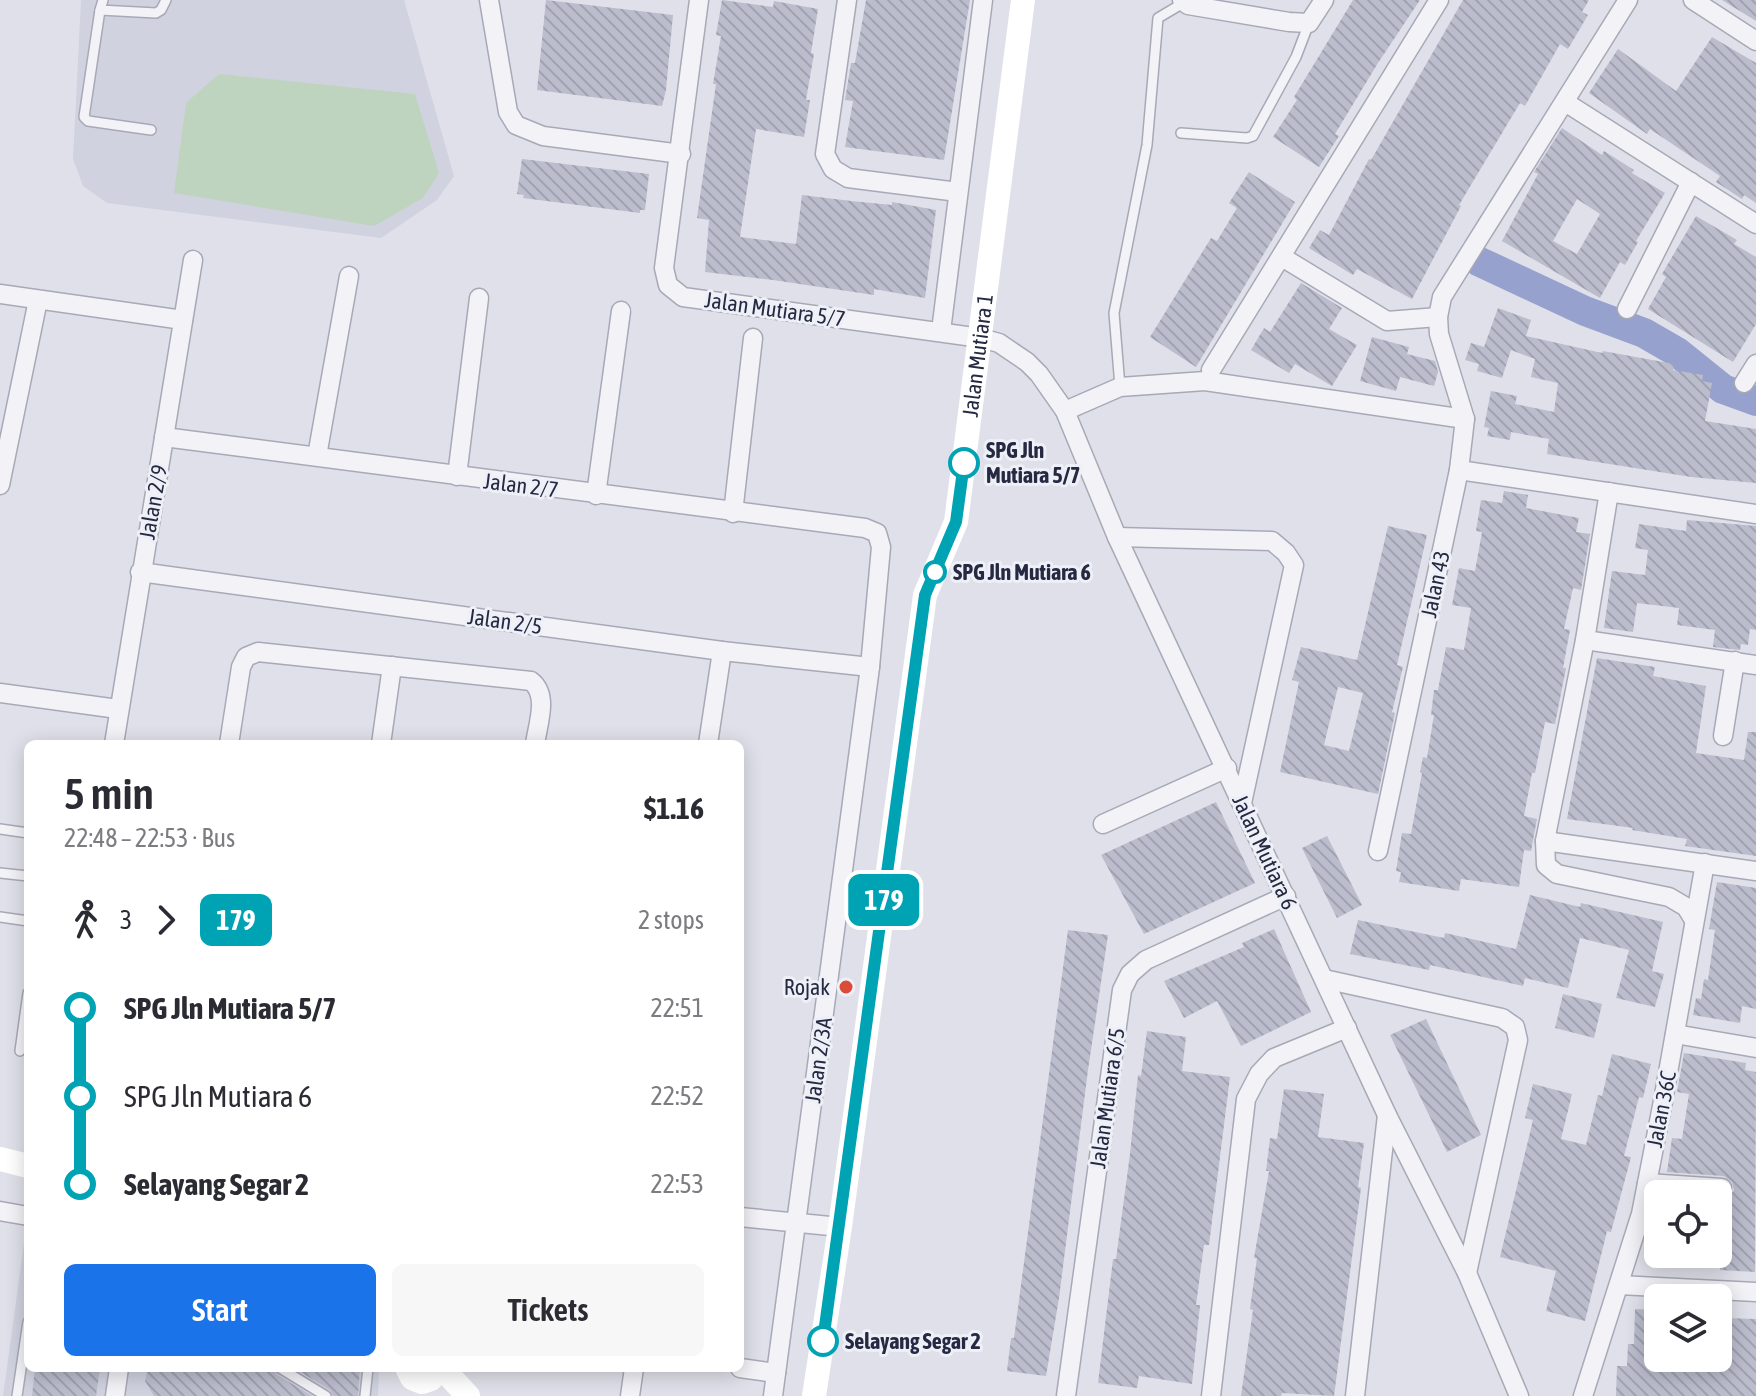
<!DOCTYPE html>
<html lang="en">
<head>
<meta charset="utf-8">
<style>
	body { margin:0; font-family:"Asap Condensed",sans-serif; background:#f7f7f7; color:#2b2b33; height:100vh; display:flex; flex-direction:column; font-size:30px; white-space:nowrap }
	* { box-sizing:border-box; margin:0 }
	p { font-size:26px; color:#7c7c81 }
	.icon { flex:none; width:44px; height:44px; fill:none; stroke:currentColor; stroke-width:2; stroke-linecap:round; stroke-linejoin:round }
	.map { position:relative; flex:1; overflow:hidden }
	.panel { position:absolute; left:24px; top:740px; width:720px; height:632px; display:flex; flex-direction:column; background:#fff; border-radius:12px; box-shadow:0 4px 20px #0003 }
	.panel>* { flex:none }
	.badge { padding:0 16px; border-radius:12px; font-size:28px; line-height:52px }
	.fabs { position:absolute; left:1644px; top:1180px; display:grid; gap:16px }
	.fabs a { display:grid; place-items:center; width:88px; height:88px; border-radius:12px; background:#fff; box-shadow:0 4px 20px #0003; font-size:40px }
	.map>.badge { position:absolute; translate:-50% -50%; box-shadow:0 0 0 4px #fff }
	.legs { display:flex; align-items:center; gap:12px; height:88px; padding:0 40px; font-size:26px }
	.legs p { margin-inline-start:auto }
	.summary { display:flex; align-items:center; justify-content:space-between; height:136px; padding:0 40px }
	h1 { font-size:44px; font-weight:600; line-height:60px }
	.button { display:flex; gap:16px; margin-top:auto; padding:16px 40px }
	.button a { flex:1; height:92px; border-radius:12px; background:#1a73e8; color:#fff; font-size:32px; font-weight:600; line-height:92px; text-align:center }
	.button a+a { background:#f7f7f7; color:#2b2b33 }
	ul { padding:0 40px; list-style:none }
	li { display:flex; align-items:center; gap:28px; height:88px; font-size:30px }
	li i { display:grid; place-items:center; width:12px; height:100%; margin:0 10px; background:currentColor }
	li i::after { content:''; width:20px; height:20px; margin:-10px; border:6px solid; border-radius:50%; background:#fff }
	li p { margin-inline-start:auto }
	li:first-child i { background:linear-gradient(#0000 50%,currentColor 0) }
	li:last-child i { background:linear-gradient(currentColor 50%,#0000 0) }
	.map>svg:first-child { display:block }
	.built { fill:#d0d2df }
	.green { fill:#bfd4bf }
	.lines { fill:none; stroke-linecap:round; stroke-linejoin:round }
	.river { stroke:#96a2cd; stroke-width:30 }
	.building { fill:url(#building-back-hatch); fill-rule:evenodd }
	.lane-casing { stroke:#a8a9b7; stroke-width:12 }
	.street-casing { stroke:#a8a9b7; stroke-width:21 }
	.lane { stroke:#f2f2f7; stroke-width:9 }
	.street { stroke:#f2f2f7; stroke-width:18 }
	.secondary { stroke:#fff; stroke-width:24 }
	.line-1-casing { stroke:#fff; stroke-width:18 }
	.line-1 { stroke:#00a3b4; stroke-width:12 }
	.stop-1-dot { fill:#fff; stroke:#00a3b4; stroke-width:4 }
	.poi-dot { fill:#db4b37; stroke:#eef0f7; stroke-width:3 }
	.labels { text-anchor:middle; stroke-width:6; stroke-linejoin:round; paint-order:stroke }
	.street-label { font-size:22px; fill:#262942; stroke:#eef0f7 }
	.stop-label { font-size:22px; font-weight:bold; fill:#262942; stroke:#eef0f7; text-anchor:start }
	.poi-label { font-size:22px; fill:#262942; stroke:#eef0f7; text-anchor:end }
</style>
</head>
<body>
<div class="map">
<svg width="1756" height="1396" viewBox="0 0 1756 1396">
	<defs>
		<pattern id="building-back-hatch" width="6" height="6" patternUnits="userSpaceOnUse" patternTransform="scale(2)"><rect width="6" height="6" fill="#bbbdcd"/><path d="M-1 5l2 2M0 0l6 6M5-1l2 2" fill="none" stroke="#a1a2b1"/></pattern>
	</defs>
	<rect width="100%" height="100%" fill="#dfe0e9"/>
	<!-- built -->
	<g class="built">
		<polygon points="81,0 404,0 454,176 437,200 381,238 107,203 83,186 73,159"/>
		<polygon points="25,1236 28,1236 28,1368 379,1368 378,1396 3,1396"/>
	</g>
	<!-- green -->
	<polygon class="green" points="219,74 415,94 439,173 423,198 374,226 174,193 186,103"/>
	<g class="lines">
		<!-- river -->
		<polyline class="river" points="1480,262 1585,311 1644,333 1677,352 1723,389 1756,401"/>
	</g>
	<!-- building -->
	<g class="building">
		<polygon points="546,0 673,15 666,90 662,106 537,90"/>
		<polygon points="722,0 773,7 774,1 818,9 811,53 814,54 806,100 810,100 804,137 756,129 740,237 796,244 802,195 851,201 892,205 892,202 936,210 925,298 874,289 874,295 773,280 705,272 709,220 697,218 716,84 713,84 721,36 716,35"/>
		<polygon points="866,0 970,0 944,160 845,147 853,101 845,100 851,63 855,63"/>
		<polygon points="1353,0 1420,0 1378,63 1335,134 1339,136 1319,167 1273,137 1297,100 1294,97"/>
		<polygon points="1463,0 1589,0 1582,12 1588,15 1568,49 1560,44 1525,106 1520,103 1459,205 1461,206 1412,299 1357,269 1353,275 1309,248 1320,230 1329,235 1369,159 1371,160"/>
		<polygon points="1722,0 1756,0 1756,21"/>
		<polygon points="1712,37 1756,63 1756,203 1744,195 1742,199 1716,182 1720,176 1650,129 1647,134 1589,93 1618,49 1676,91"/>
		<path d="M1562 128 1602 155 1604 151 1634 170 1632 173 1665 193 1636 241 1638 242 1625 265 1620 262 1600 298 1502 241 1538 174 1534 172ZM1577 199 1600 214 1577 254 1553 241Z"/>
		<polygon points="522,159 649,174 645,210 640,210 640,213 523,198 524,195 517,194"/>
		<polygon points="1249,172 1295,202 1196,367 1150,337 1211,238 1217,241 1237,208 1229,203"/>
		<polygon points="1696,216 1737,240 1734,244 1756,257 1756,324 1733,362 1648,309 1666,277 1662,274"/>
		<polygon points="1301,283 1342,308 1329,329 1357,345 1332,386 1295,364 1289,373 1251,350 1264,328 1270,332"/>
		<polygon points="1498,308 1531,320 1526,336 1602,353 1603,351 1674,364 1673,370 1703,375 1702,381 1712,383 1705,421 1756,429 1756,483 1691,477 1547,454 1549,439 1511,432 1510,440 1487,436 1489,428 1484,427 1491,391 1517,396 1515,404 1554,412 1558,383 1531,377 1535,359 1511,350 1502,378 1477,371 1479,364 1465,360 1471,343 1484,347"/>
		<polygon points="1372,337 1409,347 1407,354 1435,361 1438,372 1434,386 1400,377 1396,391 1360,381"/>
		<polygon points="1504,491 1528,495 1526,508 1579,518 1576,532 1590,534 1581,590 1573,588 1564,629 1570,630 1563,668 1566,668 1555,724 1545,722 1535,773 1532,773 1524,816 1537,819 1531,851 1524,850 1519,887 1461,879 1459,891 1399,882 1401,872 1396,871 1402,833 1411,834 1422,773 1420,772 1423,757 1427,758 1434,715 1431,715 1434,690 1438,690 1446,647 1464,650 1471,608 1452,605 1459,568 1475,571 1482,532 1476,531 1481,500 1502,503"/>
		<polygon points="1687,520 1756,526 1756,630 1750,629 1748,645 1741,644 1740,650 1713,647 1715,630 1677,625 1679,608 1637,603 1633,632 1604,628 1612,571 1645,575 1648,550 1635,548 1639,524 1686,531"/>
		<path d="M1388 526 1427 535 1397 665 1403 667 1392 712 1395 713 1378 794 1280 772 1299 682 1292 680 1301 647 1357 660ZM1338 687 1363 693 1349 751 1324 745Z"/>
		<polygon points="1597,658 1655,667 1653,676 1706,686 1696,753 1744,760 1748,732 1756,732 1756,856 1685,846 1687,839 1632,830 1633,828 1567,819"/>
		<polygon points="1216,802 1255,883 1144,934 1101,855"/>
		<polygon points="1327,836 1362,905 1337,918 1302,848"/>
		<polygon points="1717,882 1756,888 1756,1009 1742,1006 1740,1023 1693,1015 1696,998 1701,999 1704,979 1708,980 1715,930 1709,929"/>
		<polygon points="1530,895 1580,907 1581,903 1663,922 1652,971 1664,974 1655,1007 1616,998 1629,950 1580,938 1568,988 1525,978 1523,986 1430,965 1429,970 1350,954 1358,920 1444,938 1445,933 1516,949"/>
		<polygon points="1274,929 1311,1012 1241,1046 1217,1001 1184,1018 1164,981 1244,947 1242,943"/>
		<polygon points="1068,930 1108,935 1088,1070 1059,1298 1046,1376 1007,1371 1011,1338 1014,1338"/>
		<polygon points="1563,994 1602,1004 1594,1038 1555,1028"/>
		<polygon points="1426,1019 1481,1135 1447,1152 1390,1035"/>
		<polygon points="1147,1031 1186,1037 1182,1071 1230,1077 1209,1245 1204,1245 1196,1305 1200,1305 1192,1384 1139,1376 1137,1388 1098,1383 1113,1259 1116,1259 1130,1154 1138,1075 1141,1076"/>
		<polygon points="1684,1053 1746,1063 1745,1070 1756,1072 1755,1272 1720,1270 1720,1268 1695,1264 1695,1268 1655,1262 1656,1254 1718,1254 1718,1200 1728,1198 1734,1190 1732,1182 1724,1176 1667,1172 1672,1138 1682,1139 1689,1094 1677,1092"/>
		<polygon points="1612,1054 1651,1064 1643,1098 1639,1097 1624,1156 1631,1157 1611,1232 1607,1231 1585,1321 1546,1311 1556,1271 1500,1257 1533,1120 1525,1118 1533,1084 1572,1094 1561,1139 1586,1145 1598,1095 1602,1096"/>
		<polygon points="1284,1089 1324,1094 1318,1137 1364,1143 1358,1187 1361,1188 1334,1396 1282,1393 1281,1396 1241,1396 1253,1310 1250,1309 1257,1258 1254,1258 1269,1171 1266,1171 1270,1138 1277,1139"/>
		<polygon points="1635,1309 1658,1310 1658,1358 1722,1358 1724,1318 1756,1319 1756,1396 1616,1396 1617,1366 1627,1366 1628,1344 1634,1344"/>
		<polygon points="100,1368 96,1396 32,1396 35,1368"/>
		<polygon points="148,1368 273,1368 276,1374 312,1396 154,1396 145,1381"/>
		<polygon points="294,1368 360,1368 358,1396 333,1396 330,1390"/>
	</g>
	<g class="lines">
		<!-- lane casing -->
		<g class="lane-casing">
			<g id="lane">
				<polyline points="103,0 100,10 156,13 161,10 166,0"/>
				<polyline points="100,10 84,117 88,121 151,130"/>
				<polyline points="1181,133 1247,138 1253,136 1296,57 1309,23"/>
				<polyline points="1120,387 1114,313 1147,145 1158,18 1185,2"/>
				<polyline points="0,829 28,833"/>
				<polyline points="0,873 28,876"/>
				<polyline points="0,917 28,921"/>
				<polyline points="20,1051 28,993"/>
				<polyline points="280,1368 326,1396"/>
				<polyline points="17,1396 28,1322"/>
				<polyline points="365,1396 368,1368"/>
			</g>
		</g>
		<!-- street casing -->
		<g class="street-casing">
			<g id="street">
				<polyline points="489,0 508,112 516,125 543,136 681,154"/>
				<polyline points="699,0 664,268 668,285 683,297 981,338 999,343 1027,362 1039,374 1065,411 1117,537 1387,1115 1467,1273 1519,1396"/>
				<polyline points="847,0 825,154 833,169 848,178 958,192"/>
				<polyline points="1182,0 1188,5 1289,22 1309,23 1324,0"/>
				<polyline points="1693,0 1756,41"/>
				<polyline points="1565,102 1756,224"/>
				<polyline points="1282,257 1387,321 1438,317"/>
				<polyline points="0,294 183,320"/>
				<polyline points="1627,309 1691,182"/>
				<polyline points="941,331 983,0"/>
				<polyline points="1211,370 1439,0"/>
				<polyline points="1744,383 1756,364"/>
				<polyline points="1065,411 1120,387 1205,381 1465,419"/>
				<polyline points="164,437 865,528 877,533 881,547 870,667 773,1396"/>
				<polyline points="317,456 349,276"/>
				<polyline points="1459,470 1756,514"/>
				<polyline points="457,476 479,298"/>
				<polyline points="0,485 38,300"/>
				<polyline points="1609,492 1585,640 1545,841 1546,865 1557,874 1669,897 1686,907 1694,920"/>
				<polyline points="596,495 621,311"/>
				<polyline points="733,513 753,338"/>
				<polyline points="1117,537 1272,541 1286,553 1294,565 1242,803"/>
				<polyline points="140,572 722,651 870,667"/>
				<polyline points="1585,640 1756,665"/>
				<polyline points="0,693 118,709"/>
				<polyline points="1723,736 1735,661"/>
				<polyline points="114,744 193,260"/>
				<path d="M229 744 241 667 246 657 258 652 531 681C549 695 538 723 535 744"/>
				<polyline points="381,744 392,666"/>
				<polyline points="708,744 722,651"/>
				<polyline points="1103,824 1227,768"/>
				<polyline points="1545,841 1756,871"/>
				<polyline points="1378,851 1459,470 1465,419 1439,334 1438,317 1442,297 1628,0"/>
				<polyline points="1324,979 1502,1018 1515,1027 1518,1040 1467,1273"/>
				<polyline points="1675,1034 1756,1048"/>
				<polyline points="1647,1183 1722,1188"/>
				<polyline points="0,1211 28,1216"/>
				<polyline points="740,1217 840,1227"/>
				<polyline points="1619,1285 1756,1292"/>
				<polyline points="740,1368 776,1373"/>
				<polyline points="115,1396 119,1368"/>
				<polyline points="630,1396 634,1368"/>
				<polyline points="1066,1396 1122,990 1130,974 1146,960 1286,896"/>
				<polyline points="1211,1396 1246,1099 1259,1074 1274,1058 1347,1028"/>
				<polyline points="1355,1396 1387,1115"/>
				<polyline points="1583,1396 1641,1214 1663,1101 1705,863"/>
			</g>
		</g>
		<!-- lane -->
		<use href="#lane" class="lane"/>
		<!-- street -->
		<use href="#street" class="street"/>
		<!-- secondary -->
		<g class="secondary">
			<polyline points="0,1159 28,1166"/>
			<polyline points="407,1368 412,1378 422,1382 431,1379 438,1368"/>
			<polyline points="442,1368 468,1396"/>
			<path id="s1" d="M814 1396 840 1227 925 595 956 522 1023 0"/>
		</g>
	</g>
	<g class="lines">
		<!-- line-1 casing -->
		<g class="line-1-casing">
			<polyline id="line-1" points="823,1341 925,595 956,522 964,463"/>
		</g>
		<!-- line-1 -->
		<use href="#line-1" class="line-1"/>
	</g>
	<!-- markers -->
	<g class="stop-1-dot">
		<circle cx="964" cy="463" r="14"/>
		<circle cx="935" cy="572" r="10"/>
		<circle cx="823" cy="1341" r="14"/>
	</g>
	<circle class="poi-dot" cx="846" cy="987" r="8"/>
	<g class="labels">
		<!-- street labels -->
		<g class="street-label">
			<text transform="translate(775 309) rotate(8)" y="8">Jalan Mutiara 5/7</text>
			<text dy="8" stroke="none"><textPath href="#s1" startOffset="1056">Jalan Mutiara 1</textPath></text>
			<text transform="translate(521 485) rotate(7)" y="8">Jalan 2/7</text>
			<text transform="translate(153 502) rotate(-80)" y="8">Jalan 2/9</text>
			<text transform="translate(1435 584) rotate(-78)" y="8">Jalan 43</text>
			<text transform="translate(505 621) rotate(8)" y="8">Jalan 2/5</text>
			<text transform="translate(1265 852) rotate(65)" y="8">Jalan Mutiara 6</text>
			<text transform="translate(818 1060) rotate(-82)" y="8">Jalan 2/3A</text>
			<text transform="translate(1107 1098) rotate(-82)" y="8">Jalan Mutiara 6/5</text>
			<text transform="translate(1661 1109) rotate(-79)" y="8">Jalan 36C</text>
		</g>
		<!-- stop labels -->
		<g class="stop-label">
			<text x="986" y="458">SPG Jln<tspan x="986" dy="25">Mutiara 5/7</tspan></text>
			<text x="953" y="580">SPG Jln Mutiara 6</text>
			<text x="845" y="1349">Selayang Segar 2</text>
		</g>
		<!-- poi labels -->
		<g class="poi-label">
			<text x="830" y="995">Rojak</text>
		</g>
	</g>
</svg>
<div class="fabs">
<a><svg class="icon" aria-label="locate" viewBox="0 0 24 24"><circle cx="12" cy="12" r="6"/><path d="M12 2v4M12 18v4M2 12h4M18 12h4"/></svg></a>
<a><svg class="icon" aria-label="layers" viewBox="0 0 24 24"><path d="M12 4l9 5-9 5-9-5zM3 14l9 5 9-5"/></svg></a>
</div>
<b class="badge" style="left:884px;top:900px;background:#00a3b4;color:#fff">179</b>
<section class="panel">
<div class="summary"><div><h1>5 min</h1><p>22:48 – 22:53 · Bus</p></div><b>$1.16</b></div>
<div class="legs"><svg class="icon" aria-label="walk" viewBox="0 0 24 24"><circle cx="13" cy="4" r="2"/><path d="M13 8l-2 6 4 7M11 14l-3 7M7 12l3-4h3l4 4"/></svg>3<svg class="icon" aria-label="forward" viewBox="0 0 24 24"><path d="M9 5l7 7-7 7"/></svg><b class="badge" style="background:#00a3b4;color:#fff">179</b><p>2 stops</p></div>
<ul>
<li><i style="color:#00a3b4"></i><b>SPG Jln Mutiara 5/7</b><p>22:51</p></li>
<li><i style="color:#00a3b4"></i><span>SPG Jln Mutiara 6</span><p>22:52</p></li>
<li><i style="color:#00a3b4"></i><b>Selayang Segar 2</b><p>22:53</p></li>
</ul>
<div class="button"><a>Start</a><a>Tickets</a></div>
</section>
</div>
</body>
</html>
